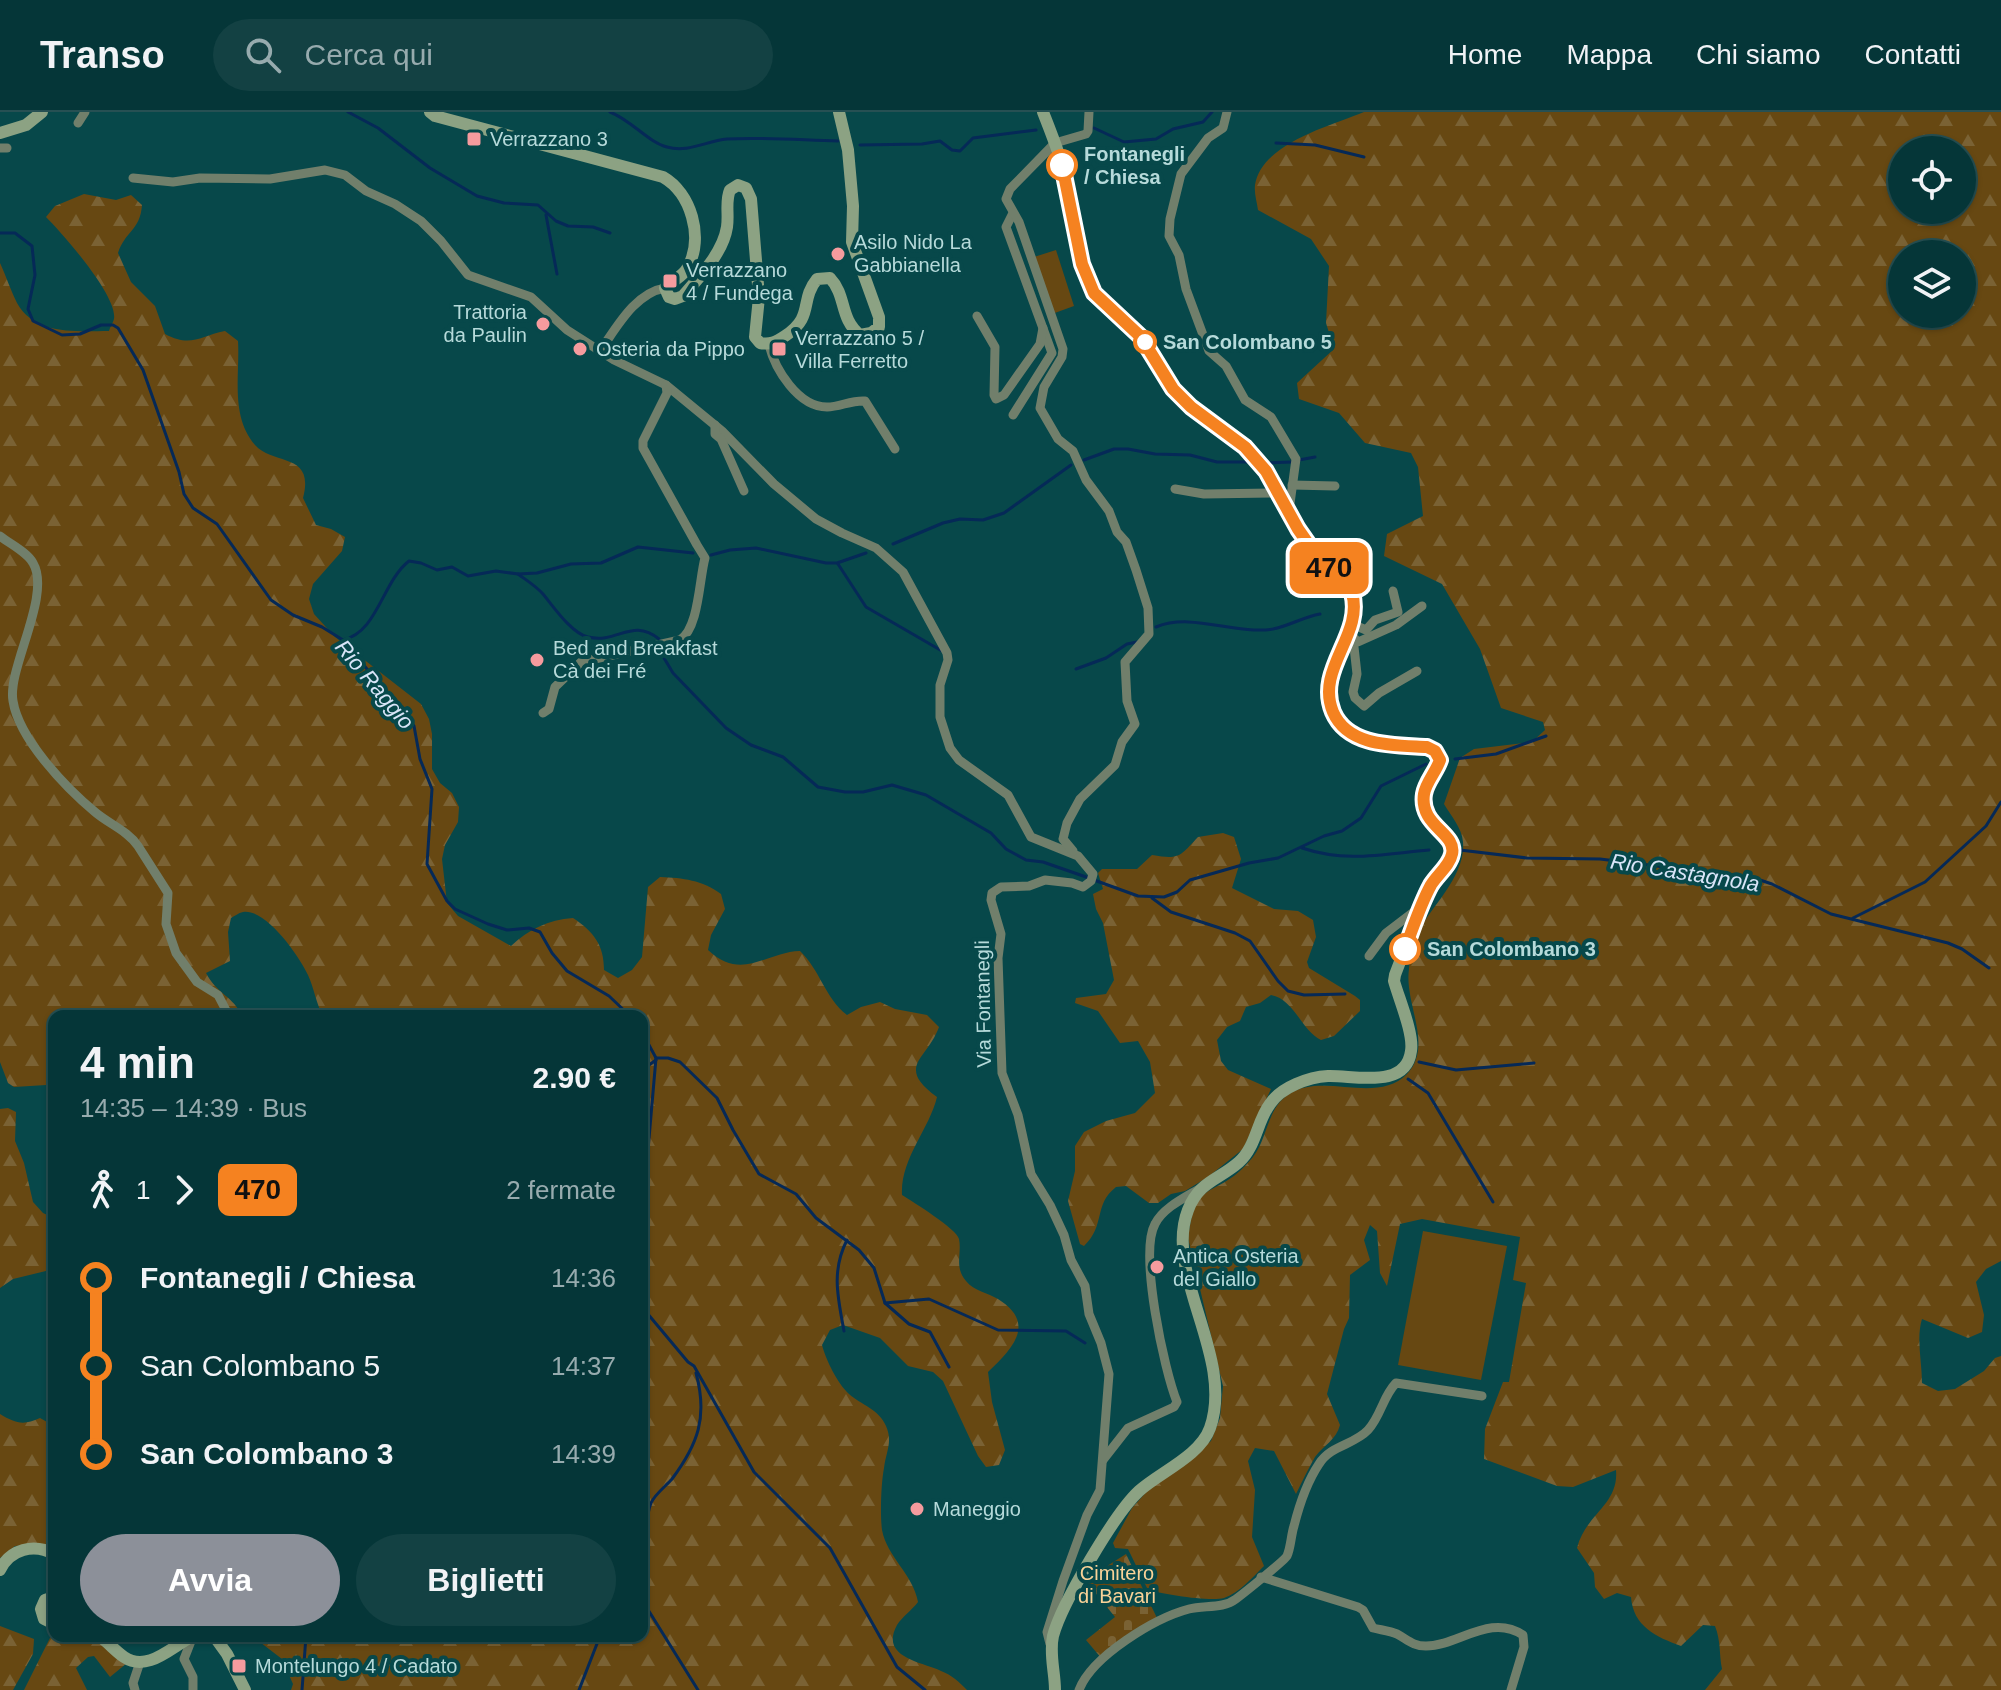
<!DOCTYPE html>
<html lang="it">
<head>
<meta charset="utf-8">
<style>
	body { margin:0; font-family:Arial,sans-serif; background:#134143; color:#f1f3f6; height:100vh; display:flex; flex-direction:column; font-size:30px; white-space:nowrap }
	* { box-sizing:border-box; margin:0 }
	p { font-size:26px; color:#97abae }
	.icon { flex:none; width:44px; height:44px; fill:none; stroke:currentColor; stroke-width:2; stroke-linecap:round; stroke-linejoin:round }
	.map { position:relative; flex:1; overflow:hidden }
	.side { position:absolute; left:48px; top:898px; width:600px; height:632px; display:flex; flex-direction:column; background:#053638; border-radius:16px; box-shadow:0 2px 6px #0004,0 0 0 2px #265053 }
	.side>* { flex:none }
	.badge { padding:0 16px; border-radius:12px; font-size:28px; line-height:52px }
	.buttons { position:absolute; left:1888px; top:24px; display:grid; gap:16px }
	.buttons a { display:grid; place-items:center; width:88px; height:88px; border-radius:50%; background:#053638; box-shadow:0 2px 6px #0004,0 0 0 2px #265053; font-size:40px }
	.map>.badge { position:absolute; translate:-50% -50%; box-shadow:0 0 0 4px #fff }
	.legs { display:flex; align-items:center; gap:12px; height:88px; padding:0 32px; font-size:26px }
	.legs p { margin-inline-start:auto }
	.headline { display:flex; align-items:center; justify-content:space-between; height:136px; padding:0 32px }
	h1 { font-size:44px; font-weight:700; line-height:60px }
	.button { display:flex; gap:16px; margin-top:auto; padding:16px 32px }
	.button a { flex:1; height:92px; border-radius:48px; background:#8c9099; color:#fff; font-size:32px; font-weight:700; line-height:92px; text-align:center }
	.button a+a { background:#134143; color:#f1f3f6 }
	ul { padding:0 32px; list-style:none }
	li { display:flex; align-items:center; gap:28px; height:88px; font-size:30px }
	li i { display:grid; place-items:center; width:12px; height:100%; margin:0 10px; background:currentColor }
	li i::after { content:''; width:20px; height:20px; margin:-10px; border:6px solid; border-radius:50%; background:#053638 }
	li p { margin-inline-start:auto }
	li:first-child i { background:linear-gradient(#0000 50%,currentColor 0) }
	li:last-child i { background:linear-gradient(currentColor 50%,#0000 0) }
	header { display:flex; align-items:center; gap:48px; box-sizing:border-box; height:112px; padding:0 40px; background:#053638; border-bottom:2px solid #265053 }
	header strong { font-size:38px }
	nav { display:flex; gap:44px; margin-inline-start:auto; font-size:28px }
	.search { width:560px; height:72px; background:#134143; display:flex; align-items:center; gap:20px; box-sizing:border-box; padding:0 28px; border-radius:44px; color:#97abae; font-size:30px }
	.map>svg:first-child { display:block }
	.grass { fill:#674812 }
	.forest { fill:url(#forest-firs); fill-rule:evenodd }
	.cemetery { fill:url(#cemetery-stones) }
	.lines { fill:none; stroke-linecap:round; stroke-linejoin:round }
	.stream { stroke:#052957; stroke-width:3 }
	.street { stroke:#717f6b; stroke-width:9 }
	.secondary { stroke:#8ca283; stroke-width:12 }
	.line-1-casing { stroke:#fff; stroke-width:18 }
	.line-1 { stroke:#f58220; stroke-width:12 }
	.poi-dot { fill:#f59b9e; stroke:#07484a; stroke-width:3 }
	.stop-1-dot { fill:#fff; stroke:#f58220; stroke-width:4 }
	.labels { text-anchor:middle; stroke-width:8; stroke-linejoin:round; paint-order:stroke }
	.poi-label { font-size:20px; fill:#b6dada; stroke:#07484a; text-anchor:start }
	.stop-label { font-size:20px; font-weight:bold; fill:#b6dada; stroke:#07484a; text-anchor:start }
	.street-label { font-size:20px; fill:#b6dada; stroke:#07484a }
	.park-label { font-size:20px; fill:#fad398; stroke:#07484a }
	.water-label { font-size:22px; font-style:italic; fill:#d8e5f8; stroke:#07484a }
</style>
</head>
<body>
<header>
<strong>Transo</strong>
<div class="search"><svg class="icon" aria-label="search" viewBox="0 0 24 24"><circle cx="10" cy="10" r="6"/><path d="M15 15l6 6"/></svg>Cerca qui</div>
<nav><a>Home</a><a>Mappa</a><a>Chi siamo</a><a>Contatti</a></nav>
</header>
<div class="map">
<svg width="2001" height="1578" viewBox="0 0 2001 1578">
	<defs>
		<pattern id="forest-firs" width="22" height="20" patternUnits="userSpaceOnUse" patternTransform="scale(2)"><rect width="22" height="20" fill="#674812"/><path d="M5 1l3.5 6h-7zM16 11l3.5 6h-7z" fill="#7a6234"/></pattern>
		<pattern id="cemetery-stones" width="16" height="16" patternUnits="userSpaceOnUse" patternTransform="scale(2)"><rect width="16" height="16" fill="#674812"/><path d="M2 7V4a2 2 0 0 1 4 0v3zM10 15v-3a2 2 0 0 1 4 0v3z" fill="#7a6234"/></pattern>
	</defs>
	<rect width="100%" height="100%" fill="#07484a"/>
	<!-- grass -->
	<g class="grass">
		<polygon points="1056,138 1074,194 1052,202 1034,145"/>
		<polygon points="1423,1119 1507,1134 1481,1268 1398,1253"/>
	</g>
	<!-- forest -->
	<g class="forest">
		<path d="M1364 0H2001V1149L1986 1157 1976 1170 1984 1203 1982 1220 1968 1226 1922 1207C1916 1226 1922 1250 1922 1271L1938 1279 1955 1277 1984 1259 1995 1246 2001 1244V1578H1705L1722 1557C1719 1542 1721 1529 1715 1514L1703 1513 1681 1534C1656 1525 1633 1514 1631 1485L1617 1481 1604 1487 1595 1475 1594 1461 1577 1436C1586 1401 1619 1393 1616 1358L1573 1375 1557 1374 1484 1347 1485 1317 1503 1270H1509L1526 1171 1513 1168 1520 1125 1422 1107 1400 1112 1387 1174 1380 1161 1377 1119 1370 1113 1364 1128 1370 1148 1350 1163 1349 1206 1344 1217 1327 1282 1340 1313C1336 1328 1324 1333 1315 1345 1308 1357 1302 1370 1296 1382L1274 1339 1255 1336 1248 1349 1255 1378 1252 1425 1264 1454C1252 1466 1240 1480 1224 1486 1210 1490 1163 1482 1148 1478L1128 1437 1115 1436 1113 1431 1132 1396 1149 1377 1211 1329 1220 1306 1223 1274 1188 1126C1190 1114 1191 1102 1197 1091 1205 1077 1219 1075 1231 1066 1239 1061 1247 1052 1253 1045 1268 1026 1267 996 1289 982 1323 960 1377 993 1407 962 1434 933 1404 892 1409 857 1410 846 1412 832 1417 822 1431 794 1466 764 1463 730 1462 716 1451 704 1444 692L1460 646 1474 637 1532 630 1545 618 1543 610 1501 596 1480 537 1442 472 1384 444 1387 422 1423 404 1418 355 1411 341 1365 331 1339 301 1299 287 1297 271 1334 237 1326 211 1329 154 1311 127 1258 98C1257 90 1254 81 1255 73 1261 32 1330 14 1364 0ZM1902 38H1962V98H1902ZM1902 142H1962V202H1902Z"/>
		<path d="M84 82 116 88 131 83 142 93C140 119 125 119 118 141L131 170 155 194 165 222C191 236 200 224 225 219L238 229C240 263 230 304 255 333 274 354 315 340 303 386L316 413 331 417 345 425 342 439 313 472 309 487 314 502 335 525 421 592 429 607 432 622V657L440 671 452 681 459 695 458 710 445 733 442 747 447 791 458 804 511 834C529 817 548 808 573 806 594 820 604 833 604 858L618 866 632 858 642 845 648 775 660 765C683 766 702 768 721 782L725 797 711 823 708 838C742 870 766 840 800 839 820 858 825 886 847 903L861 895 880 890 895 897 927 903 939 915C927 948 895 954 937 985 929 1018 900 1047 902 1083 913 1090 957 1117 959 1127 962 1142 954 1155 966 1169 974 1179 988 1181 998 1187 1038 1212 1011 1238 988 1260L992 1290 1005 1338 999 1353 986 1355 978 1344 943 1269 933 1260 908 1254 880 1226 843 1213 830 1218 822 1233C826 1248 837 1271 849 1282 861 1293 879 1297 886 1314 893 1330 886 1339 884 1356 881 1371 880 1403 882 1418 887 1445 913 1462 918 1490 912 1498 902 1505 897 1513 879 1546 923 1550 941 1559 952 1563 959 1570 967 1578H291L293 1572 282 1547 252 1524H642V904H323C316 891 314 876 308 863 299 844 266 796 243 800 238 801 235 804 231 806L228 820 230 849 206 861C216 881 234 885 242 904H54V979L46 973 14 975 8 971 0 950V151C6 164 11 179 17 191 35 224 78 219 109 219 110 215 113 211 114 207 118 184 62 121 46 105L55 94Z"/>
		<path d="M1223 721 1234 725 1241 747 1232 776 1274 797 1298 799 1313 808 1316 825 1307 850 1309 856 1355 884 1360 888V899L1334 924 1321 928C1301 918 1294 887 1271 883L1260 891 1246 895 1240 909 1227 915 1217 928 1221 949 1228 958 1271 977 1243 1037 1208 1065 1185 1079 1171 1082 1158 1091H1149L1126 1074 1116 1075C1093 1093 1106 1113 1084 1134L1080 1132 1068 1089 1075 1059V1034L1084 1020 1106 1009 1135 1001 1155 981 1150 950 1138 929 1120 931 1098 899 1075 891 1076 886 1106 882 1114 868 1103 811 1096 797 1093 782 1103 777 1098 761 1102 757H1137L1152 743C1180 748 1180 744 1198 725Z"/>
		<polygon points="8,996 16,1000 15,1029 24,1051 33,1090 43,1101 54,1106 54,1157 13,1167 0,1176 0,997"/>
		<path d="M0 1302C15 1311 23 1314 40 1306L47 1310 54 1350V1432L15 1434 0 1446Z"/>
		<polygon points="0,1514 34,1527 33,1542 13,1578 0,1578"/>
		<polygon points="53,1520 54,1524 93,1524 127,1551 110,1565 94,1544 88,1545 76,1556 87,1578 24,1578"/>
	</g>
	<!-- cemetery -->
	<polygon class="cemetery" points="1126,1442 1157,1506 1102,1547 1086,1528 1115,1505 1085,1468"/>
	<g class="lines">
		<!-- stream -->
		<g class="stream">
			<polyline points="348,0 378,16 430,56 477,84 504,91 538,93 556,109 568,114 593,115 610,121"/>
			<path d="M610 0C631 8 648 30 667 35 688 41 706 29 727 27 764 25 800 28 838 29"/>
			<polyline points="1094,16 1124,30 1156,27 1173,17 1203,10 1212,0"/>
			<polyline points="1276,31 1315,33 1364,45"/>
			<polyline points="860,33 922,32 940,29 952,38 960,39 973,26 1036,18"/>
			<polyline points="546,103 557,162"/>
			<polyline points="0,121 15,121 32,134 35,163 28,197 33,209 62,223 80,222 101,213 113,213 118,216 143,258 179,360 184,382 193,396 217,412 271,488 293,503 322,515 343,528 414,614 420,647 432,677 427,752 447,789 455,797 488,812 507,818 529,816 540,820 552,841 567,859 609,884 630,904"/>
			<polyline points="1084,348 1114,337 1128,337 1155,342 1190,343 1217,350 1252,350"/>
			<polyline points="1299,348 1315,345"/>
			<polyline points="1264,351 1292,350"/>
			<polyline points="893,432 943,411 960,407 983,408 1004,401 1071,353"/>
			<polyline points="711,443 730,438 756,436 826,451 837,451 866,441"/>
			<polyline points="838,452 866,495 942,539"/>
			<path d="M518 462C526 468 536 474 543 482 553 494 572 522 588 525 618 532 632 505 659 527"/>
			<path d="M1156 515C1192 500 1235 523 1273 517 1289 514 1303 505 1320 502"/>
			<path d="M343 528C378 520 382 470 409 449L421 451 437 458 452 455 468 464 496 459 518 462 537 461 571 452 601 451 638 435 693 441"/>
			<polyline points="661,541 673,561 726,616 751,633 783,645 818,675 845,680 863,680 892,673 926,683 991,721 1006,737 1026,748 1043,750 1089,766"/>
			<polyline points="1076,557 1106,546 1127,532 1137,530"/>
			<polyline points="1455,647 1496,642 1546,624"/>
			<path d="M1302 736C1347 751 1383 742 1429 738"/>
			<polyline points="1460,738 1527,746 1600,747 1754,766 1772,772 1831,802 1948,831 1962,837 1989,856"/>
			<polyline points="1094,768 1138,784 1164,785 1177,780 1190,768 1249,751 1278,746 1324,724 1342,719 1361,706 1381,674 1426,652"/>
			<polyline points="1152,786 1171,800 1235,821 1250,829 1278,869 1288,879 1304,883 1345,882"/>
			<polyline points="1853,806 1925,770 1986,714 2001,690"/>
			<polyline points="642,920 656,946 647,1049 642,1061"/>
			<polyline points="656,946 668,946 680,950 717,986 733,1018 759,1062 796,1082 816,1106 859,1138 874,1156 885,1191 909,1212 930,1220 949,1255"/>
			<polyline points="1419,950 1456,958 1534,951"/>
			<polyline points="642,958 656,948"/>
			<polyline points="1408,967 1428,981 1493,1090"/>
			<polyline points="885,1191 929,1187 998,1218 1066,1219 1085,1231"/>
			<polyline points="642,1195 688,1250 694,1254 754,1360 830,1436 897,1555 925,1578"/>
			<path d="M844 1219C838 1186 831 1159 847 1128"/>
			<path d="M642 1459C648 1441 643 1411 651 1391 655 1382 666 1374 672 1367 698 1332 708 1305 696 1261"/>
			<polyline points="642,1488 698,1578"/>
			<polyline points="302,1578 306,1524"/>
			<polyline points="579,1578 600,1524"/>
		</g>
		<!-- street -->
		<g class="street">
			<polyline points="1227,0 1223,16 1208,26 1181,62 1170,107 1169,124 1179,143 1186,177 1209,239 1226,254 1245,288 1271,305 1296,347 1289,399"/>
			<polyline points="78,11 85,0"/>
			<polyline points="0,36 7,36"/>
			<polyline points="133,66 173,70 200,66 270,67 325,58 345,63 366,79 395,92 421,109 441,129 468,163 531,185 567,218 614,248 666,273 722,319 774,372 816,407 842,421 876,436 903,460 947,541 948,548 940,573 940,605 950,636 959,648 1008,683 1031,725 1078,744 1093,762 1091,769 1083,775 1072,771 1045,768 1029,774 1001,775 992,781 991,788 1001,822 998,846 1002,961 1018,1003 1031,1062 1050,1093 1064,1123 1071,1148 1085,1174 1089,1202 1101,1231 1109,1262 1100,1378 1087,1403 1063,1469 1047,1520 1050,1532"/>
			<polyline points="1013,101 1006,115 1052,241 1013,303"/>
			<polyline points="977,204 995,235 994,283 996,287 1004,283 1040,232 1043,216"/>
			<path d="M769 233C775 257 798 295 827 295 840 295 851 288 865 289L895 337"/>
			<path d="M600 239C617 215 635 181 665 176"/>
			<polyline points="715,313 715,322 721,327 744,379"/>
			<polyline points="1292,373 1335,374"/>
			<polyline points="1175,377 1204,382 1280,381"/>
			<path d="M0 424C10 432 27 440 33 451 52 483 7 557 13 589 19 627 66 676 95 700 109 712 128 719 138 734L168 781 166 812 176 841 197 870 218 883 229 904"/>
			<polyline points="1353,508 1359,515 1366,518 1375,508 1398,500 1393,479"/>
			<polyline points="1352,517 1357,562 1353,580 1355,586 1364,594 1379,581 1417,559"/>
			<polyline points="1354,526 1358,530 1396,513 1422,494"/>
			<path d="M543 601 549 597 555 575 581 550 680 528C699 516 699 468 705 446L697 433 643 336V329L667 281 666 273"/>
			<polyline points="1073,739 1063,727 1067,711 1080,687 1115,653 1122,630 1135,612 1127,589 1125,550 1149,522 1148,496 1136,458 1126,430 1117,420 1109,399 1086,368 1073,339 1058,327 1040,296 1044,275 1062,245 1063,237 1019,110 1006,87 1010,77 1055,31 1086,22 1088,19 1089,0"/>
			<polyline points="1369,844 1386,821 1424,792"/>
			<path d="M1103 1348 1128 1316 1174 1295 1177 1290C1164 1258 1139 1141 1155 1112 1163 1096 1184 1086 1199 1077"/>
			<path d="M1261 1465 1358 1495 1363 1498 1373 1516C1381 1518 1390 1519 1397 1522 1408 1528 1413 1534 1426 1534 1458 1534 1490 1501 1523 1523L1524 1535 1511 1578"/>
			<polyline points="135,1578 133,1571 140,1550"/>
			<polyline points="193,1578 193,1565 184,1547 193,1524"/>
			<path d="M1079 1578C1092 1544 1155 1506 1189 1497 1204 1493 1223 1497 1236 1487 1244 1481 1284 1449 1287 1444 1291 1435 1291 1423 1294 1414 1299 1394 1307 1370 1319 1352 1331 1333 1354 1333 1368 1318 1381 1304 1383 1284 1396 1271L1482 1284"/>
		</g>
		<!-- secondary -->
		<g class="secondary">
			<path d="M430 0 435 4 663 65C691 81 704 125 688 155 684 164 672 169 665 176L669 185 675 187 683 184C700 164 723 141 727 115 729 102 725 89 730 78L738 73 746 76 751 87 759 185 755 225 760 231C770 233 776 230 785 224 815 204 799 189 817 167L830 166C847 184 839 206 860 223L871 221 879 215V205L852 130 853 94 848 38 839 0"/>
			<path d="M1043 0C1052 23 1061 45 1067 69 1075 105 1073 148 1094 181 1105 198 1124 208 1138 222 1154 238 1159 261 1174 278 1195 301 1223 314 1245 335 1275 365 1287 403 1312 436 1323 452 1344 464 1352 481 1369 517 1315 557 1332 597 1348 635 1391 632 1427 635L1435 639 1440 648C1436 660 1427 670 1425 682 1419 713 1455 718 1452 740 1450 753 1435 765 1430 776 1417 804 1406 834 1395 863L1394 869C1399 887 1414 922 1411 939 1406 978 1354 963 1328 964 1309 965 1281 975 1270 992 1257 1009 1256 1035 1239 1050 1219 1068 1199 1069 1188 1098 1163 1162 1235 1244 1210 1316 1200 1344 1160 1360 1139 1379 1115 1401 1061 1493 1053 1524 1049 1542 1055 1560 1055 1578"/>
			<polyline points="0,21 26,13 42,0"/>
			<path d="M0 1458C10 1437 34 1431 54 1442"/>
			<polyline points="54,1485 45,1488 41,1497 44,1507 54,1512"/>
			<path d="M99 1524C108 1530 115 1539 124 1545 148 1561 172 1534 193 1524"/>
			<polyline points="214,1524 227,1542 245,1578"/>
		</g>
	</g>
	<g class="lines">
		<!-- line-1 casing -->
		<g class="line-1-casing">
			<path id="line-1" d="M1062 53 1082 152 1094 181 1141 225 1173 277 1191 295 1245 335 1266 359 1298 417 1314 440 1352 481C1364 523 1315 557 1333 600 1348 635 1394 633 1427 635L1435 639 1440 648C1436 660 1426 670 1424 682 1419 714 1457 721 1452 742 1450 753 1437 763 1431 773 1420 793 1413 816 1405 837"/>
		</g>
		<!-- line-1 -->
		<use href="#line-1" class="line-1"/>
	</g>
	<!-- markers -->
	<g class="poi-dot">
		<rect x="466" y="19" width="16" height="16" rx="4"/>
		<circle cx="838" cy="142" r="8"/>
		<rect x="662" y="161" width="16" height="16" rx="4"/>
		<circle cx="543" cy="212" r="8"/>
		<circle cx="580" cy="237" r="8"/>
		<rect x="771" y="229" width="16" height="16" rx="4"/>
		<circle cx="537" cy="548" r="8"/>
		<circle cx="1157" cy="1155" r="8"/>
		<circle cx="917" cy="1397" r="8"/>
		<rect x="231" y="1546" width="16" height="16" rx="4"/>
	</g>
	<g class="stop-1-dot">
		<circle cx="1062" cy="53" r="14"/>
		<circle cx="1145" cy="230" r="10"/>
		<circle cx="1405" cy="837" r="14"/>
	</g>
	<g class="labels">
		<!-- poi labels -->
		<g class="poi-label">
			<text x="490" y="34">Verrazzano 3</text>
			<text x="854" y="137">Asilo Nido La<tspan x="854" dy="23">Gabbianella</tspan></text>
			<text x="686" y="165">Verrazzano<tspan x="686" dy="23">4 / Fundega</tspan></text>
			<text x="527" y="207" text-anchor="end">Trattoria<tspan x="527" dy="23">da Paulin</tspan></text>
			<text x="795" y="233">Verrazzano 5 /<tspan x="795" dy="23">Villa Ferretto</tspan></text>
			<text x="596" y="244">Osteria da Pippo</text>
			<text x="553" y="543">Bed and Breakfast<tspan x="553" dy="23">Cà dei Fré</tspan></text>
			<text x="1173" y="1151">Antica Osteria<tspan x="1173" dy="23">del Giallo</tspan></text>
			<text x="933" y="1404">Maneggio</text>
			<text x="255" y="1561">Montelungo 4 / Cadato</text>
		</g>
		<!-- stop labels -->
		<g class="stop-label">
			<text x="1084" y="49">Fontanegli<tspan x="1084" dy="23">/ Chiesa</tspan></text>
			<text x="1163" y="237">San Colombano 5</text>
			<text x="1427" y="844">San Colombano 3</text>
		</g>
		<!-- street labels -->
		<g class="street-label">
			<text transform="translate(983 892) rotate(-91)" y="7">Via Fontanegli</text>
		</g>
		<!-- park labels -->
		<g class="park-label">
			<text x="1117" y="1468">Cimitero<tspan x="1117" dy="23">di Bavari</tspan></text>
		</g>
		<!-- water labels -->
		<g class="water-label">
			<text transform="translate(375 572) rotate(50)" y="8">Rio Raggio</text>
			<text transform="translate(1685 760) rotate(9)" y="8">Rio Castagnola</text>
		</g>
	</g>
</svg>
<div class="buttons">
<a><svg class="icon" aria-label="locate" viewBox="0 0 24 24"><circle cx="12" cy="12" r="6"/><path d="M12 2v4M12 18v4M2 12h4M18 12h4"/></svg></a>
<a><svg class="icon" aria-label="layers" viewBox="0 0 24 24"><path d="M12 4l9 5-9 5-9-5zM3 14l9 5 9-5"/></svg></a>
</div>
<b class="badge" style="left:1329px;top:456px;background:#f58220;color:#111">470</b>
<section class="side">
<div class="headline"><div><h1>4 min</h1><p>14:35 – 14:39 · Bus</p></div><b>2.90 €</b></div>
<div class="legs"><svg class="icon" aria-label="walk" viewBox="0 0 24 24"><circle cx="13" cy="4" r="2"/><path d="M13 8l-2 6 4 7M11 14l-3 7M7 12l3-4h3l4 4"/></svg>1<svg class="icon" aria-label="forward" viewBox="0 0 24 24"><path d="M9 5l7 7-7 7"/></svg><b class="badge" style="background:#f58220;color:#111">470</b><p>2 fermate</p></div>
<ul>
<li><i style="color:#f58220"></i><b>Fontanegli / Chiesa</b><p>14:36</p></li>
<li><i style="color:#f58220"></i><span>San Colombano 5</span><p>14:37</p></li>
<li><i style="color:#f58220"></i><b>San Colombano 3</b><p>14:39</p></li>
</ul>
<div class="button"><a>Avvia</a><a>Biglietti</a></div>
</section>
</div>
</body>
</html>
